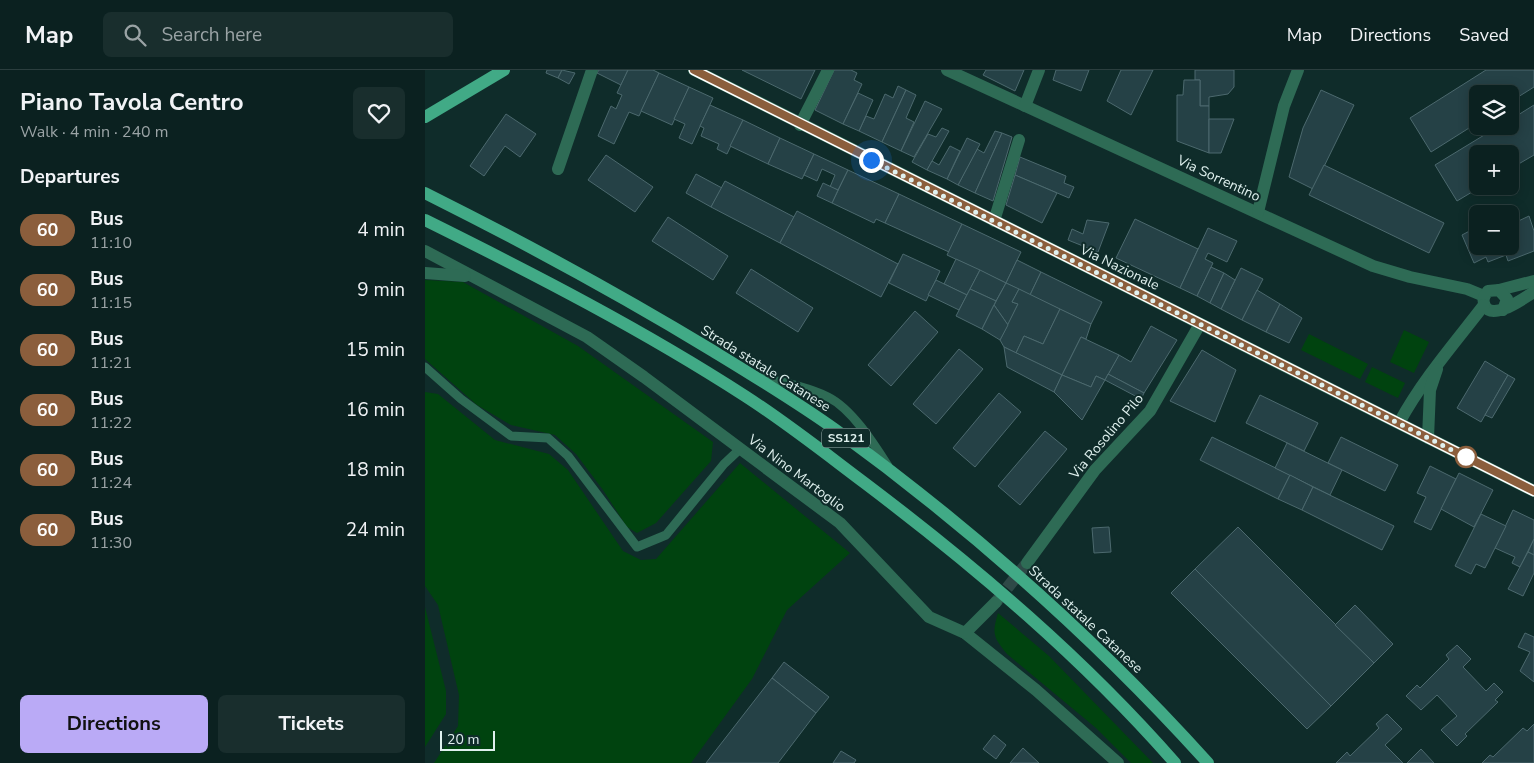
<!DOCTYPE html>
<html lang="en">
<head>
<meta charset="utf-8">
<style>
	body { margin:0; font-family:"Nunito Sans",sans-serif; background:#192e2d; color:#f1f3f6; height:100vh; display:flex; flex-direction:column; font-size:19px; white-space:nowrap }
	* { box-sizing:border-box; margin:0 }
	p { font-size:16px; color:#9aa3a5 }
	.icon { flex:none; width:28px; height:28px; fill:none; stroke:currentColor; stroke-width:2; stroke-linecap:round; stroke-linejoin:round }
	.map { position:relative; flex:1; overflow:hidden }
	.sheet { display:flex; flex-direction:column; background:#0b2120; width:425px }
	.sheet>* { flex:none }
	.badge { padding:0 10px; border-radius:16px; font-size:18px; line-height:32px }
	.controls { position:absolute; left:1044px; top:15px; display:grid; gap:10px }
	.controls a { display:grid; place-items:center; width:50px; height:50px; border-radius:8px; background:#0b2120; box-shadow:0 2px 12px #0003,0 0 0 1px #2b3e3e; font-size:25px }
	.scale { position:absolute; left:15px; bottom:12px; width:55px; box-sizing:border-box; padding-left:5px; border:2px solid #dff0ee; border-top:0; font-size:14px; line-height:18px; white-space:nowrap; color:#dff0ee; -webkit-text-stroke:4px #0f2c2a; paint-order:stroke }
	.you { position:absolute; width:25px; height:25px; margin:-12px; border:4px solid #fff; border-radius:50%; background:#1a73e8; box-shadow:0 0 0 8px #1a73e833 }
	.map>.badge { position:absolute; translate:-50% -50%; box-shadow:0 0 0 2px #fff }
	h2 { padding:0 20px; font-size:19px; line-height:45px }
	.round { display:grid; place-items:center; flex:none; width:52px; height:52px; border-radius:8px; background:#192e2d }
	.overview { display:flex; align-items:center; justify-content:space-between; height:85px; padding:0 20px }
	h1 { font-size:24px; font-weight:700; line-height:38px }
	.primary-button { display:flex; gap:10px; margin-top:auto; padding:10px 20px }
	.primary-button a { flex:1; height:58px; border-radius:8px; background:#baaaf6; color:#111; font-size:20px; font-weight:700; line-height:58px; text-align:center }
	.primary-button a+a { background:#192e2d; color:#f1f3f6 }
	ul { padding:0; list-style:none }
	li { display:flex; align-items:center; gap:15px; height:60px; padding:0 20px }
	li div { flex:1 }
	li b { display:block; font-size:19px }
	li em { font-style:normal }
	li .badge { min-width:55px; font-weight:700; text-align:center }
	header { display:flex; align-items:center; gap:30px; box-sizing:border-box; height:70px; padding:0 25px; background:#0b2120; border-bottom:1px solid #2b3e3e }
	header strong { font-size:24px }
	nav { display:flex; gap:28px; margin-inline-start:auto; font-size:18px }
	.search { width:350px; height:45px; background:#192e2d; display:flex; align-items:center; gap:12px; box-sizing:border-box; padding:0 18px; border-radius:8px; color:#9aa3a5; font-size:19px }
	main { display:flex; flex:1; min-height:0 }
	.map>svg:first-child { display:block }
	.green { fill:#00430f }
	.building { fill:#254146; stroke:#4c696e }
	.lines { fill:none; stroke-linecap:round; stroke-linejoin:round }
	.minor-tunnel { stroke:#2e4947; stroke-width:12; stroke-dasharray:12 6; stroke-linecap:butt }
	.service { stroke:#2e6b55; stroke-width:9 }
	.minor { stroke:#2e6b55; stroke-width:12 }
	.tertiary { stroke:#2e6b55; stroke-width:12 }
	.primary { stroke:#41aa86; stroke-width:12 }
	.line-casing { stroke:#fff; stroke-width:11 }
	.line { stroke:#8b5e3c; stroke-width:8 }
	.walk { stroke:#dff0ee; stroke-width:5; stroke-dasharray:0 9 }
	.stop-dot { fill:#fff; stroke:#8b5e3c; stroke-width:2.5 }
	.labels { text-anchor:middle; stroke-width:4; stroke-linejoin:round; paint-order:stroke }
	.shield { fill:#0f2c2a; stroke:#a1b5b3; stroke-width:1 }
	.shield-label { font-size:12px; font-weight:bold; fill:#dff0ee }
	.street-label { font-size:14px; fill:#dff0ee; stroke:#0f2c2a }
</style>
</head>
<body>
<header>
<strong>Map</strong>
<div class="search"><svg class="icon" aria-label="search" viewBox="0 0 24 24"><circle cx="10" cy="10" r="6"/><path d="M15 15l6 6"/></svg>Search here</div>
<nav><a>Map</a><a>Directions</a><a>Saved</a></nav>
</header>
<main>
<section class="sheet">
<div class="overview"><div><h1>Piano Tavola Centro</h1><p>Walk · 4 min · 240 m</p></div><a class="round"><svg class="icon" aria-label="heart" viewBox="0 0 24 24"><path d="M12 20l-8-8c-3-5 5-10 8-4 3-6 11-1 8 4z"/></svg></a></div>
<h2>Departures</h2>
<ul>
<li><span class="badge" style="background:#8b5e3c;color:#fff">60</span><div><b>Bus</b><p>11:10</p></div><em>4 min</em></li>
<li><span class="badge" style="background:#8b5e3c;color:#fff">60</span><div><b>Bus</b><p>11:15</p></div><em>9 min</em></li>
<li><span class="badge" style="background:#8b5e3c;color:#fff">60</span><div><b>Bus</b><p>11:21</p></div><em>15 min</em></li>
<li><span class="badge" style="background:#8b5e3c;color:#fff">60</span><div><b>Bus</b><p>11:22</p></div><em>16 min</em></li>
<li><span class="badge" style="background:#8b5e3c;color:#fff">60</span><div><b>Bus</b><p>11:24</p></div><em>18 min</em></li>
<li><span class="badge" style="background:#8b5e3c;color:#fff">60</span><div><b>Bus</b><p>11:30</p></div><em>24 min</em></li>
</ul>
<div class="primary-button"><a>Directions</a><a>Tickets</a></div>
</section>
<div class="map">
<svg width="1109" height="693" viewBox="0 0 1109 693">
	<rect width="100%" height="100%" fill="#0f2c2a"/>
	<!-- green -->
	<g class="green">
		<polygon points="0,210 38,212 153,276 288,372 286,391 231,453 212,463 202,457 178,420 151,384 130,365 86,355 52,335 0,289"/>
		<polygon points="979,260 1004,272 989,303 965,292"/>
		<polygon points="884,264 943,294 935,309 876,280"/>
		<polygon points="947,297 980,313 973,328 940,312"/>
		<polygon points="0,322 13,324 70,370 124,384 143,400 198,481 216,490 231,489 315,393 425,483 362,540 327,609 266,693 9,693 33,656 34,625 13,535 0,516"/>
		<polygon points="0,537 21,621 21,644 0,677"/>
		<path d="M573 543 624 586 728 693H706L671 658 582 584C568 567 567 564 573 543Z"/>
	</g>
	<!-- building -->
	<g class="building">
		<polygon points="122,0 137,0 133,8 121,3"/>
		<polygon points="137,0 150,3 144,14 133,8"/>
		<polygon points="174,0 203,0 196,15 172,3"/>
		<polygon points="203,0 228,0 234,3 214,46 204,42 189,74 173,66 186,36 191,39 197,25 192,23"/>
		<polygon points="317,0 390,0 376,29"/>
		<polygon points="409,0 426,0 432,3 429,10 437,14 418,54 390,40"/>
		<polygon points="561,0 599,0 590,21 558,5"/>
		<polygon points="631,0 664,0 656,21 628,10"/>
		<polygon points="696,0 728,0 706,45 682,31"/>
		<polygon points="770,0 809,0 809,17 803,24 784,27 784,36 775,36 775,10 770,10"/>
		<polygon points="1061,0 1109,0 1109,17 1085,32 1085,24 1052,24 1052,53 1006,82 985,48"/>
		<polygon points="234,3 264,17 247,55 216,41"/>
		<polygon points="759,10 775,10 775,36 784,36 784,83 752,71 752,25 758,25"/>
		<polygon points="473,16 481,20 457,72 434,61 441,46 449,49 460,24 468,28"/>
		<polygon points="264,17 288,28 267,74 254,68 260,54 249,49"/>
		<polygon points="481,20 491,25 481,48 489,52 476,81 457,72"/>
		<polygon points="896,20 929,35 888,119 864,107 878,58"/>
		<polygon points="433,23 448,30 434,61 418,54"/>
		<polygon points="500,31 517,39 489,87 476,81"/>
		<polygon points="285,35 318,50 302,84 292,79 294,74 276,66 279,58 275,56"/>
		<polygon points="1109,35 1109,85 1085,99 1085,84 1052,84 1052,116 1057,116 1032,131 1010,95 1074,56 1085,56 1085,50"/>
		<polygon points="81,44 111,64 95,87 80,76 59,106 45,96"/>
		<polygon points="784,49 809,49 796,83 784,83"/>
		<polygon points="318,50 355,68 343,94 305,76"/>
		<polygon points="517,58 524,61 502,100 487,92 503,64 511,67"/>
		<polygon points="570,61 577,63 550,123 533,115 552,79 559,83"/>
		<polygon points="577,63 587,67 568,131 550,123"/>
		<polygon points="355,68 389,84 377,109 343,94"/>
		<polygon points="542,68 555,74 533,115 522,109"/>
		<polygon points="525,76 535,81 522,109 502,100 507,91 514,95"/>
		<polygon points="389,84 423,100 413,120 405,117 410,105 397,99 392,111 379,105"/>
		<polygon points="181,85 228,117 210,142 163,110"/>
		<polygon points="595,87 641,106 639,113 649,117 644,128 590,105"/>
		<polygon points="899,95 1019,153 1004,183 884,125"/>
		<polygon points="423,100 474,124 460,153 451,149 449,153 407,133"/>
		<polygon points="271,104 297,118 286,137 261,123"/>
		<polygon points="590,105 632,123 617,153 581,135"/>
		<polygon points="300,111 369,147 355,173 286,137"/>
		<polygon points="398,113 413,120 407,133 392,126"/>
		<polygon points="474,124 537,154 524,182 460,153"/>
		<polygon points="372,141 473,194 456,227 355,173"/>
		<polygon points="1104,146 1109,161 1109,181 1083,191 1081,185 1063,192 1061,187 1049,193 1037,165 1052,157 1052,176 1085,176 1085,155"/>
		<polygon points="243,147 303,186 288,210 227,171"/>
		<polygon points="710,149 773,179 755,218 691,188"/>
		<polygon points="662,150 684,153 673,182 643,170 647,159 658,164"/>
		<polygon points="537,154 596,182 581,213 522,185"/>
		<polygon points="783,158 812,171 802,192 783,183 780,189 788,193 772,226 755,218"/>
		<polygon points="478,184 515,201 501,231 464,213"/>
		<polygon points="531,189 555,200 542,225 519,214"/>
		<polygon points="592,190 616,202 605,225 581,213"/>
		<polygon points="786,197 799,203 785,233 772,226"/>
		<polygon points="816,198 838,209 817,250 796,239"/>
		<polygon points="326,199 388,238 373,262 311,223"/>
		<polygon points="555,200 581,213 571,231 545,219"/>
		<polygon points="616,202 677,232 666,254 605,225"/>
		<polygon points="799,203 810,210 796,239 785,233"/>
		<polygon points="511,210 542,225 534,240 503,225"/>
		<polygon points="581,213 594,219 587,232 593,234 583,255 569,235"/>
		<polygon points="545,219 571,231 557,259 531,246"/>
		<polygon points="594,219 635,239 618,274 599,266 591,283 579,277 575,270 593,234 587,232"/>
		<polygon points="832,220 855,234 841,262 817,250"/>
		<polygon points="855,234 877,248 864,273 841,262"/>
		<polygon points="569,235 583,255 575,270 557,259"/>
		<polygon points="635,239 666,254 661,269 656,267 637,305 591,283 599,266 618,274"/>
		<polygon points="490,241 513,262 466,316 443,295"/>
		<polygon points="726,256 752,270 719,323 683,304 694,285 706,292"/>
		<polygon points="656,267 694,285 680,310 671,306 666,317 637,305"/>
		<polygon points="579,277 637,305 629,322 582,297"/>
		<polygon points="534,279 558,299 511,354 488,334"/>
		<polygon points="777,280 811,300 790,352 745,331"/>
		<polygon points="1060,291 1083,305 1056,352 1032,338"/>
		<polygon points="683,304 719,323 716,329 680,310"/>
		<polygon points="637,305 666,317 671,306 680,310 657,350 629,322"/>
		<polygon points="1083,305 1090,309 1067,348 1060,345"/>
		<polygon points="574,323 596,342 550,397 528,378"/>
		<polygon points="835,325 893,353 879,381 821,353"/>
		<polygon points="620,361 642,379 595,435 573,416"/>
		<polygon points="787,367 865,405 853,429 775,390"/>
		<polygon points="916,367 973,395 960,421 903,393"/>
		<polygon points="862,373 917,400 905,425 850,398"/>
		<polygon points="1005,396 1031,409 1006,460 989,452 1001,427 992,423"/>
		<polygon points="1034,403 1068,420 1049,457 1016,439"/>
		<polygon points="865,405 888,417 877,440 853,429"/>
		<polygon points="888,417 969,456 957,480 877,440"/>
		<polygon points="1088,440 1109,450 1109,469 1095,497 1087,493 1090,487 1070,478"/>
		<polygon points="1056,444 1081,456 1060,498 1051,494 1046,504 1030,496"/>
		<polygon points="684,457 686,482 669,483 667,458"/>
		<polygon points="813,457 949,593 906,636 770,499"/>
		<polygon points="1109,469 1109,485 1103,482"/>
		<polygon points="1103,482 1109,485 1109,503 1098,526 1083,519"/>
		<polygon points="770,499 906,636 882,659 746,523"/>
		<polygon points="930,535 968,574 949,593 910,555"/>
		<polygon points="1100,563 1109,567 1109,612 1095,601 1105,582 1093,577"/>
		<polygon points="1032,575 1046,589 1038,597 1061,621 1069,613 1078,622 1070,630 1073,632 1040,664 1042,666 1032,676 1016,660 1032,646 1012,625 996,640 981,626 992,615 995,618 1024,589 1021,585"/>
		<polygon points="359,592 404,627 391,643 347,608"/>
		<polygon points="347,608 391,643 353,693 281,693"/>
		<polygon points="962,644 977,659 960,675 978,693 911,693 922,682 925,686 954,658 951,654"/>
		<polygon points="1109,654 1109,693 1057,693 1065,685 1068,687 1098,658 1102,661"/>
		<polygon points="569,665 581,675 571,689 558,679"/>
		<polygon points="598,678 614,693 585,693"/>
		<polygon points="996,679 1009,693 982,693"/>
		<polygon points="416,681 431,690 429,693 408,693"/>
	</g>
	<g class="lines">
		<!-- minor-tunnel -->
		<polyline class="minor-tunnel" points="571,532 602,493"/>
		<!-- service -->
		<g class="service">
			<polyline points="0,297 36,329 86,366 123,368 143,386 212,477 241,465 299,394 315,379"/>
			<path d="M336 308C359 312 382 317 403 327 427 339 449 374 463 396"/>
		</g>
		<!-- minor -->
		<g class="minor">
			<polyline points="522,0 948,196 985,207 1042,219 1059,226"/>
			<polyline points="600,36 614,0"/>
			<polyline points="375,55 403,0"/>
			<polyline points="133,99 167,0"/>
			<polyline points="833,142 859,36 873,0"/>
			<polyline points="569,151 594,70"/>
			<polyline points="0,181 162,267 219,307 415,453 504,547 540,563 611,620 693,693"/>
			<polyline points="0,203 40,206"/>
			<polyline points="1074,220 1109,211"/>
			<path d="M1078 240 1082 229 1074 220 1063 221C1059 226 1057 230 1060 236 1068 251 1099 228 1109 222"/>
			<path d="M974 353C998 309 1029 274 1059 235"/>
			<polyline points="1003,368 1005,320 1012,299"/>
			<polyline points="602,493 670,400 725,341 775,254"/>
			<polyline points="540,563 571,532"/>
		</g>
		<!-- tertiary -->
		<polyline class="tertiary" points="269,0 1109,421"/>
		<!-- primary -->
		<g class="primary">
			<polyline points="0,47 79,0"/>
			<path d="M0 123C98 172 194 224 288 281 329 306 372 332 411 360 546 458 672 570 783 693"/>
			<path d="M0 150C109 204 218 260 320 326 362 353 401 384 441 414 552 498 659 589 750 693"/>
		</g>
	</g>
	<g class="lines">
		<!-- line casing -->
		<g class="line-casing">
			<polyline id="line" points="269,0 1109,421"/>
		</g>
		<!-- line -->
		<use href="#line" class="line"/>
		<!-- walk -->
		<polyline class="walk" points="446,90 1041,387"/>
	</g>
	<!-- markers -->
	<circle class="stop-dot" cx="1041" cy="387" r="10"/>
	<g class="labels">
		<!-- shield labels -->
		<rect class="shield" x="397" y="358.5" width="48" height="19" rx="4"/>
		<g class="shield-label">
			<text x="421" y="372">SS121</text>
		</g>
		<!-- street labels -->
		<g class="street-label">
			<text transform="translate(794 108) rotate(25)" y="5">Via Sorrentino</text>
			<text transform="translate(695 197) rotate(26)" y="5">Via Nazionale</text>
			<text transform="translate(341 298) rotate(32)" y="5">Strada statale Catanese</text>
			<text transform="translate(681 366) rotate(-50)" y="5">Via Rosolino Pilo</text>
			<text transform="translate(372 403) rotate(37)" y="5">Via Nino Martoglio</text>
			<text transform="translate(661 549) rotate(43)" y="5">Strada statale Catanese</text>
		</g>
	</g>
</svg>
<div class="controls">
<a><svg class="icon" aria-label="layers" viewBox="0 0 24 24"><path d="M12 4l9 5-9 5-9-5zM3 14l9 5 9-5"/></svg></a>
<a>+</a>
<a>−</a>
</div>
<div class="scale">20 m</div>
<div class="you" style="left:446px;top:90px"></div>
</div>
</main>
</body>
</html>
